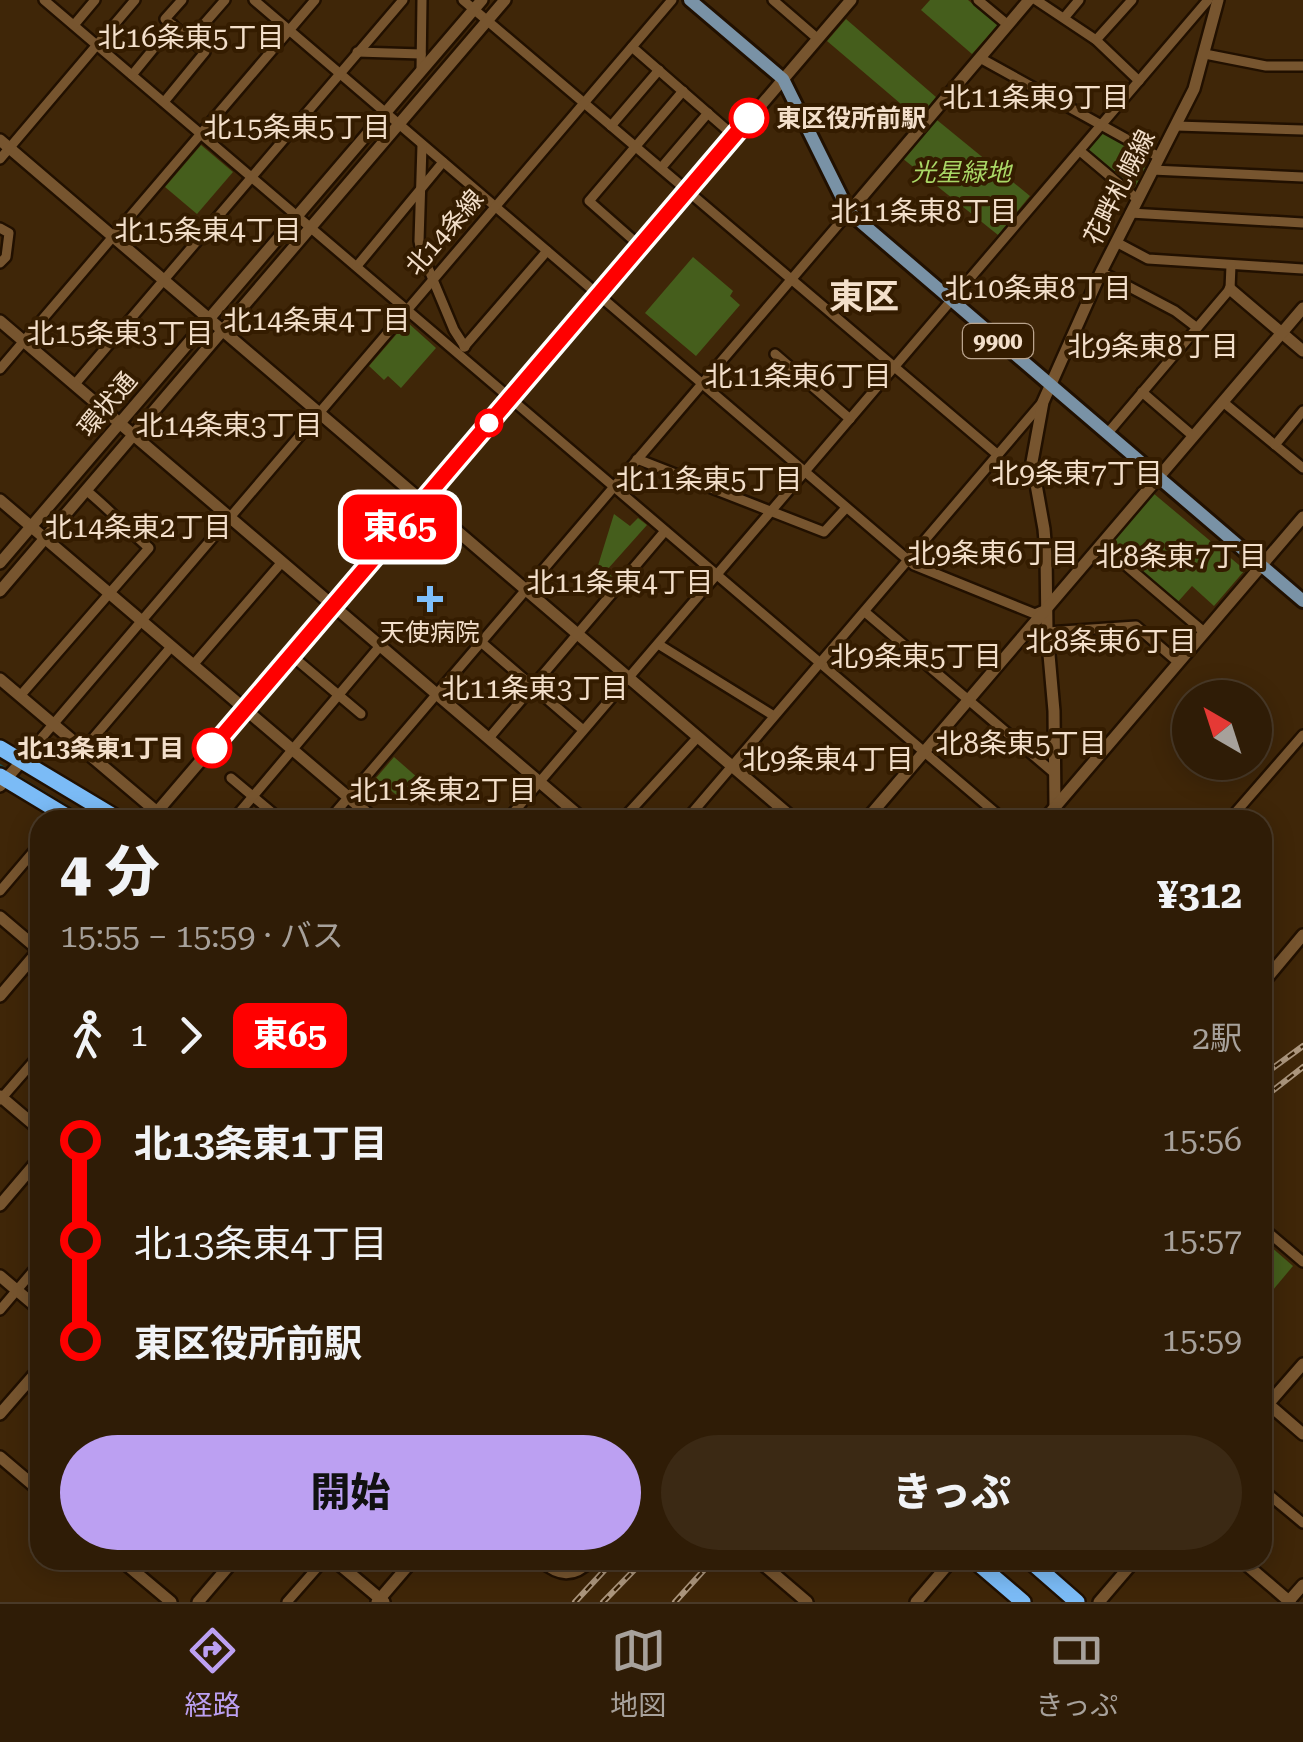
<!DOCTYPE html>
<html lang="ja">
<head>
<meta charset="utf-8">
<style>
	body { margin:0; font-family:"Roboto Serif","Noto Sans JP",serif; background:#3b2914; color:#f1f3f6; height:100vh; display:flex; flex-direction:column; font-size:38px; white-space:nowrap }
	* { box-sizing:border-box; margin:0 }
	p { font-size:32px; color:#a7a19b }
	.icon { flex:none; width:55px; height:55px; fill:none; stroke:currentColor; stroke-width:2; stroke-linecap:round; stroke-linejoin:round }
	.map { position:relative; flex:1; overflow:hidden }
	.details { position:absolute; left:30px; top:810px; width:1242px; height:760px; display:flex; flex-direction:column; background:#2f1c06; border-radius:30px; box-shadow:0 5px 25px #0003,0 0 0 2px #4a3a28 }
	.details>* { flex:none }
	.badge { padding:0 20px; border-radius:15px; font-size:35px; line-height:65px }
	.needle { width:65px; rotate:321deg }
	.buttons { position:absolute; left:1172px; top:680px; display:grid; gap:20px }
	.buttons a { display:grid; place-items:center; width:100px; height:100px; border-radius:50%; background:#2f1c06; box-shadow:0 5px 25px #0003,0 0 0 2px #4a3a28; font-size:50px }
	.map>.badge { position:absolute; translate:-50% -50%; box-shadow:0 0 0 5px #fff }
	.legs { display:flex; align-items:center; gap:15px; height:110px; padding:0 30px; font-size:32px }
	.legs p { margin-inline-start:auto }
	.headline { display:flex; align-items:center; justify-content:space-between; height:170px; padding:0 30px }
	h1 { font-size:55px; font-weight:800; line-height:75px }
	.primary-button { display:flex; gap:20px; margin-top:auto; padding:20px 30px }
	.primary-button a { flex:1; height:115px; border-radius:60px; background:#bca0f2; color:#111; font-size:40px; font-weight:800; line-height:115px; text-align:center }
	.primary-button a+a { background:#3b2914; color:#f1f3f6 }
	ul { padding:0 30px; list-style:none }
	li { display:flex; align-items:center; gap:35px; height:100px; font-size:38px }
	li i { display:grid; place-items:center; width:15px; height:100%; margin:0 12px; background:currentColor }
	li i::after { content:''; width:25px; height:25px; margin:-12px; border:8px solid; border-radius:50%; background:#2f1c06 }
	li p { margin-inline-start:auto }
	li:first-child i { background:linear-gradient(#0000 50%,currentColor 0) }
	li:last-child i { background:linear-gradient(currentColor 50%,#0000 0) }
	.tab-bar { display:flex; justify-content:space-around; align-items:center; height:140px; border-top:2px solid #4a3a28; background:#2f1c06; font-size:28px; color:#a7a19b }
	.tab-bar a { display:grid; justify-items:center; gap:5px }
	.tab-bar .selected { color:#bca0f2 }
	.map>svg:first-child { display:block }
	.green { fill:#455e1c }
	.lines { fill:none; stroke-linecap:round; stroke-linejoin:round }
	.stream { stroke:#1c4844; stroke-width:2.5 }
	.street-casing { stroke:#211000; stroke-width:14 }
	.secondary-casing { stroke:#211000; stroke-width:16 }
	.primary-casing { stroke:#211000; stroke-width:18 }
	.highway-casing { stroke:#211000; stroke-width:20 }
	.street { stroke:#77552f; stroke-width:9 }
	.secondary { stroke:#77552f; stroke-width:11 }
	.primary { stroke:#7992a6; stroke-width:12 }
	.highway { stroke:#7bbbf6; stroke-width:15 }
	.rail-casing { stroke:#ac967d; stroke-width:6 }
	.rail { stroke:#341c00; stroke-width:2.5; stroke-dasharray:8; stroke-linecap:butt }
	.line-1-casing { stroke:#fff; stroke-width:22 }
	.line-1 { stroke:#f00; stroke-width:15 }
	.stop-1-dot { fill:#fff; stroke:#f00; stroke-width:5 }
	.poi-dot { fill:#7dbef9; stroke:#341c00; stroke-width:4 }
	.labels { text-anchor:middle; stroke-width:8; stroke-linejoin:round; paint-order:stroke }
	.shield { fill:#341c00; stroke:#baa48d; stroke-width:2.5 }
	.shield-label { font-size:22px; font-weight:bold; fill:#f3dfca }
	.stop-label { font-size:25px; font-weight:bold; fill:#f3dfca; stroke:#341c00; text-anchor:start }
	.park-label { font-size:25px; font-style:italic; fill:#aad866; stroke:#341c00 }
	.street-label { font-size:25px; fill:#f3dfca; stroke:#341c00 }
	.poi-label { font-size:25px; fill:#f3dfca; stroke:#341c00 }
	.neighbourhood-label { font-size:28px; fill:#f3dfca; stroke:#341c00 }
	.district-label { font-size:35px; font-weight:bold; fill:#f3dfca; stroke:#341c00 }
</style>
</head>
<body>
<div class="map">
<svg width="1303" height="1602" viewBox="0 0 1303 1602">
	<rect width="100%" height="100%" fill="#3f2608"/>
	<!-- green -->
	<g class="green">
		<polygon points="930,0 968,0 998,25 972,54 921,10"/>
		<polygon points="846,19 936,97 926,111 1030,196 998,235 902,158 928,127 827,41"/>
		<polygon points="1104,132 1150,159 1134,190 1087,151"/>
		<polygon points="201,145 233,172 197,214 165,187"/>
		<polygon points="693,257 733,291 730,296 740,305 696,356 645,313"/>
		<polygon points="407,322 436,348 401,388 388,376 384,380 369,366"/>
		<polygon points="1153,493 1245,570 1214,606 1192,586 1176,604 1108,545"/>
		<polygon points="614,514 630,526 638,518 647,525 606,571 617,581 606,593 590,579 596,572"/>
		<polygon points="394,757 418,778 400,798 376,778"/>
		<polygon points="1263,1240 1293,1266 1263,1302"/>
	</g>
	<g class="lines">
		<!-- stream -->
		<g class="stream">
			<polyline points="0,765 7,770"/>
			<polyline points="14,774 90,820"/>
		</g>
		<!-- street casing -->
		<g class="street-casing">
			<g id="street">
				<polyline points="44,0 1004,820"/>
				<polyline points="254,0 914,565 1035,614 1042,611"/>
				<polyline points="463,0 998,455"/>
				<polyline points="773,0 818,39"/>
				<polyline points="978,0 1008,25"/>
				<polyline points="1036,0 1096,40 1139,81"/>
				<polyline points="1064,18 1079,0"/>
				<polyline points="74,25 95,0"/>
				<polyline points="190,40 225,0"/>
				<polyline points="1096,40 1132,0"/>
				<polyline points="632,47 734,136"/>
				<polyline points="357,52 421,54"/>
				<polyline points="1205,54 1266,66 1303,66"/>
				<polyline points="980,58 1159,157"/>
				<polyline points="421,71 422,0"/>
				<polyline points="132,75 173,25"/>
				<polyline points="164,102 205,52 165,19 182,0"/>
				<polyline points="611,126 659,70"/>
				<polyline points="1176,126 1303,130"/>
				<polyline points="422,145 419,241 421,251 454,330 465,347"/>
				<polyline points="1080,151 1137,199"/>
				<polyline points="0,159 135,0"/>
				<polyline points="661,168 708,113"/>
				<polyline points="1152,170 1303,177"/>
				<polyline points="1130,213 1303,223"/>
				<polyline points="0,228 9,233 6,257 0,263"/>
				<polyline points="1116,242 1148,259 1303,269"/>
				<polyline points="640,246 589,201 683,91"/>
				<polyline points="357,266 443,162"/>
				<polyline points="1101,272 1175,311 1196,327"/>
				<polyline points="464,347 547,251"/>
				<polyline points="775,354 850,419"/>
				<polyline points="0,369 315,0"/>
				<polyline points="75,384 403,0"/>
				<polyline points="1142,392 1193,436"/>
				<polyline points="1223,402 1303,468"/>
				<polyline points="1107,434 1230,289 1231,265"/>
				<polyline points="1275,445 1303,411"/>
				<polyline points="637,459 824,532 846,508"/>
				<polyline points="1101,544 1204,632"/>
				<polyline points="865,612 1053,772"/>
				<polyline points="1047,632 1136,626 1178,662"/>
				<polyline points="481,642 583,730"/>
				<polyline points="658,644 774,716"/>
				<polyline points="291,655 361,714"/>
				<polyline points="193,665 282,562"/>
				<path d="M20 696 149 548C127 529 110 510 87 491"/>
				<polyline points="489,738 665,531"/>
				<polyline points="83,750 171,647"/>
				<polyline points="21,762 672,0"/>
				<polyline points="231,778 281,820"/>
				<polyline points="233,820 380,646"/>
				<polyline points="329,820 849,212"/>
				<polyline points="507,820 1208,0"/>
				<polyline points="622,820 697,738"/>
				<polyline points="686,820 1041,404"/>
				<polyline points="1229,820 1303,735"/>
				<polyline points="0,891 40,844"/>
				<polyline points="0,1100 40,1054"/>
				<polyline points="1262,1227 1303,1262"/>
				<polyline points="0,1310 40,1263"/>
				<polyline points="1262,1489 1303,1523"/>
				<polyline points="287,1602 324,1560"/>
			</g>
		</g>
		<!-- secondary casing -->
		<g class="secondary-casing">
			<g id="secondary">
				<polyline points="0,140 795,820"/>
				<polyline points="849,212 1029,0"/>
				<polyline points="1230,289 1303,351"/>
				<polyline points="0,321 584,820"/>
				<polyline points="0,500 375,820"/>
				<polyline points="0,563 482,0"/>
				<polyline points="0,591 505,0"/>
				<polyline points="0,679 157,812"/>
				<polyline points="0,786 21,762"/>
				<polyline points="1055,808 1054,711 1047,632 1046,553 1044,529 1032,462 1043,402 1101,272 1194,89 1218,0"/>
				<polyline points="150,820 851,0"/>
				<polyline points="866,820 1303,308"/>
				<polyline points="1044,820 1303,517"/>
				<polyline points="0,917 40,951"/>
				<polyline points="1262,984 1303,935"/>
				<polyline points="0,996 40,949"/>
				<polyline points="0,1096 40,1130"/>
				<polyline points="0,1205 40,1158"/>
				<polyline points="0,1276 40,1310"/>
				<polyline points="1266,1402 1303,1434"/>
				<polyline points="1262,1411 1303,1364"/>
				<polyline points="0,1414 40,1368"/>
				<polyline points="0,1457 40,1491"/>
				<polyline points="121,1560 171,1602"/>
				<polyline points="334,1560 384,1602"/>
				<path d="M540 1560C559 1576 573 1578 591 1560"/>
				<polyline points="758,1560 807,1602"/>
				<polyline points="1241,1560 1290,1602"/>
				<polyline points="198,1602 234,1560"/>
				<polyline points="377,1602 413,1560"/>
				<polyline points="916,1602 952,1560"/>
				<polyline points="1099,1602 1135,1560"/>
				<polyline points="1288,1602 1303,1585"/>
			</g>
		</g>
		<!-- primary casing -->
		<g class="primary-casing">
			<polyline id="primary" points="690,0 783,79 849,212 1303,601"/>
		</g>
		<!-- highway casing -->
		<g class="highway-casing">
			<g id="highway">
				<polyline points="0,748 120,820"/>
				<polyline points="0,776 73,820"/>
				<polyline points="974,1560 1023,1602"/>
				<polyline points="1029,1560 1077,1602"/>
			</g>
		</g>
		<!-- street -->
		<use href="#street" class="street"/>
		<!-- secondary -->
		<use href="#secondary" class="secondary"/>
		<!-- primary -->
		<use href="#primary" class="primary"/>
		<!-- highway -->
		<use href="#highway" class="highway"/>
		<!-- rail casing -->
		<g class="rail-casing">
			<g id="rail">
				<polyline points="1262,1076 1303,1046"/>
				<polyline points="1262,1099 1303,1067"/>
				<polyline points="575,1602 614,1560"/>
				<polyline points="603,1602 644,1560"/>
				<polyline points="675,1602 713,1560"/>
			</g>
		</g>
		<!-- rail -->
		<use href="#rail" class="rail"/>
	</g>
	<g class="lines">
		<!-- line-1 casing -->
		<g class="line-1-casing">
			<polyline id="line-1" points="212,748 749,118"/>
		</g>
		<!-- line-1 -->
		<use href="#line-1" class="line-1"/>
	</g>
	<!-- markers -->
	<g class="stop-1-dot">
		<circle cx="749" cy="118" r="18"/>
		<circle cx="489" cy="423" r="12"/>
		<circle cx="212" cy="748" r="18"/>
	</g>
	<path class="poi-dot" d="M425 584h10v10h10v10h-10v10h-10v-10h-10v-10h10z"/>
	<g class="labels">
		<!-- shield labels -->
		<rect class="shield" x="963" y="324" width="70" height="34" rx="8"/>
		<g class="shield-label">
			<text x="998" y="349">9900</text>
		</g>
		<!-- stop labels -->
		<g class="stop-label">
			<text x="776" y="127">東区役所前駅</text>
			<text x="184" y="757" text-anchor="end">北13条東1丁目</text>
		</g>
		<!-- park labels -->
		<g class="park-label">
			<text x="961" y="181">光星緑地</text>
		</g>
		<!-- street labels -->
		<g class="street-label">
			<text transform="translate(1119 187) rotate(-63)" y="9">花畔札幌線</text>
			<text transform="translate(444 232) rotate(-49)" y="9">北14条線</text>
			<text transform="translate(107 404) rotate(-50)" y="9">環状通</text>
		</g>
		<!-- poi labels -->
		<g class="poi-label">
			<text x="430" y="641">天使病院</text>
		</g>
		<!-- neighbourhood labels -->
		<g class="neighbourhood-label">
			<text x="191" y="47">北16条東5丁目</text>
			<text x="1036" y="107">北11条東9丁目</text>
			<text x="297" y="137">北15条東5丁目</text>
			<text x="924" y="221">北11条東8丁目</text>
			<text x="208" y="240">北15条東4丁目</text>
			<text x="1038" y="298">北10条東8丁目</text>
			<text x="317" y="330">北14条東4丁目</text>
			<text x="120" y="343">北15条東3丁目</text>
			<text x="1153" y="356">北9条東8丁目</text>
			<text x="798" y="386">北11条東6丁目</text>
			<text x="229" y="435">北14条東3丁目</text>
			<text x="1077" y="483">北9条東7丁目</text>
			<text x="709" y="489">北11条東5丁目</text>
			<text x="138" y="537">北14条東2丁目</text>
			<text x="993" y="563">北9条東6丁目</text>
			<text x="1181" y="566">北8条東7丁目</text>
			<text x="620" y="592">北11条東4丁目</text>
			<text x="1111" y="651">北8条東6丁目</text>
			<text x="916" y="666">北9条東5丁目</text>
			<text x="535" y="698">北11条東3丁目</text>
			<text x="1021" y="753">北8条東5丁目</text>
			<text x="828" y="769">北9条東4丁目</text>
			<text x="443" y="800">北11条東2丁目</text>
		</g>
		<!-- district labels -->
		<g class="district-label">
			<text x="864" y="309">東区</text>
		</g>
	</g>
</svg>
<div class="buttons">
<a><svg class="needle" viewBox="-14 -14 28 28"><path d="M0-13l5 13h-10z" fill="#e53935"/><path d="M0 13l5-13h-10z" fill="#a7a19b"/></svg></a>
</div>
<b class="badge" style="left:400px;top:527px;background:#f00;color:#fff">東65</b>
<section class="details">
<div class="headline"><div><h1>4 分</h1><p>15:55 – 15:59 · バス</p></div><b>¥312</b></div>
<div class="legs"><svg class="icon" aria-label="walk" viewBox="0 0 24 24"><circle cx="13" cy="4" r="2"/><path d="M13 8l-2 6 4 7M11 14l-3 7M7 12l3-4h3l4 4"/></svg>1<svg class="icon" aria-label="forward" viewBox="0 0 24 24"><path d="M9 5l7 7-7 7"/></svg><b class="badge" style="background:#f00;color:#fff">東65</b><p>2駅</p></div>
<ul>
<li><i style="color:#f00"></i><b>北13条東1丁目</b><p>15:56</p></li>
<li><i style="color:#f00"></i><span>北13条東4丁目</span><p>15:57</p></li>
<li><i style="color:#f00"></i><b>東区役所前駅</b><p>15:59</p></li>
</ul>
<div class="primary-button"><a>開始</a><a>きっぷ</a></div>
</section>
</div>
<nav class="tab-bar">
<a class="selected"><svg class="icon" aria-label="directions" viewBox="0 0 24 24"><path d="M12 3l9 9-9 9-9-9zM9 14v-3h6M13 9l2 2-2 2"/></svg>経路</a>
<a><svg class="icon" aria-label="map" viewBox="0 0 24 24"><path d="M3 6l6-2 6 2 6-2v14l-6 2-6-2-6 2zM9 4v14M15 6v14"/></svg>地図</a>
<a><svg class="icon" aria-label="tickets" viewBox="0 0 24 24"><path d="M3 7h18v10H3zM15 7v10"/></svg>きっぷ</a>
</nav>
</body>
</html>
